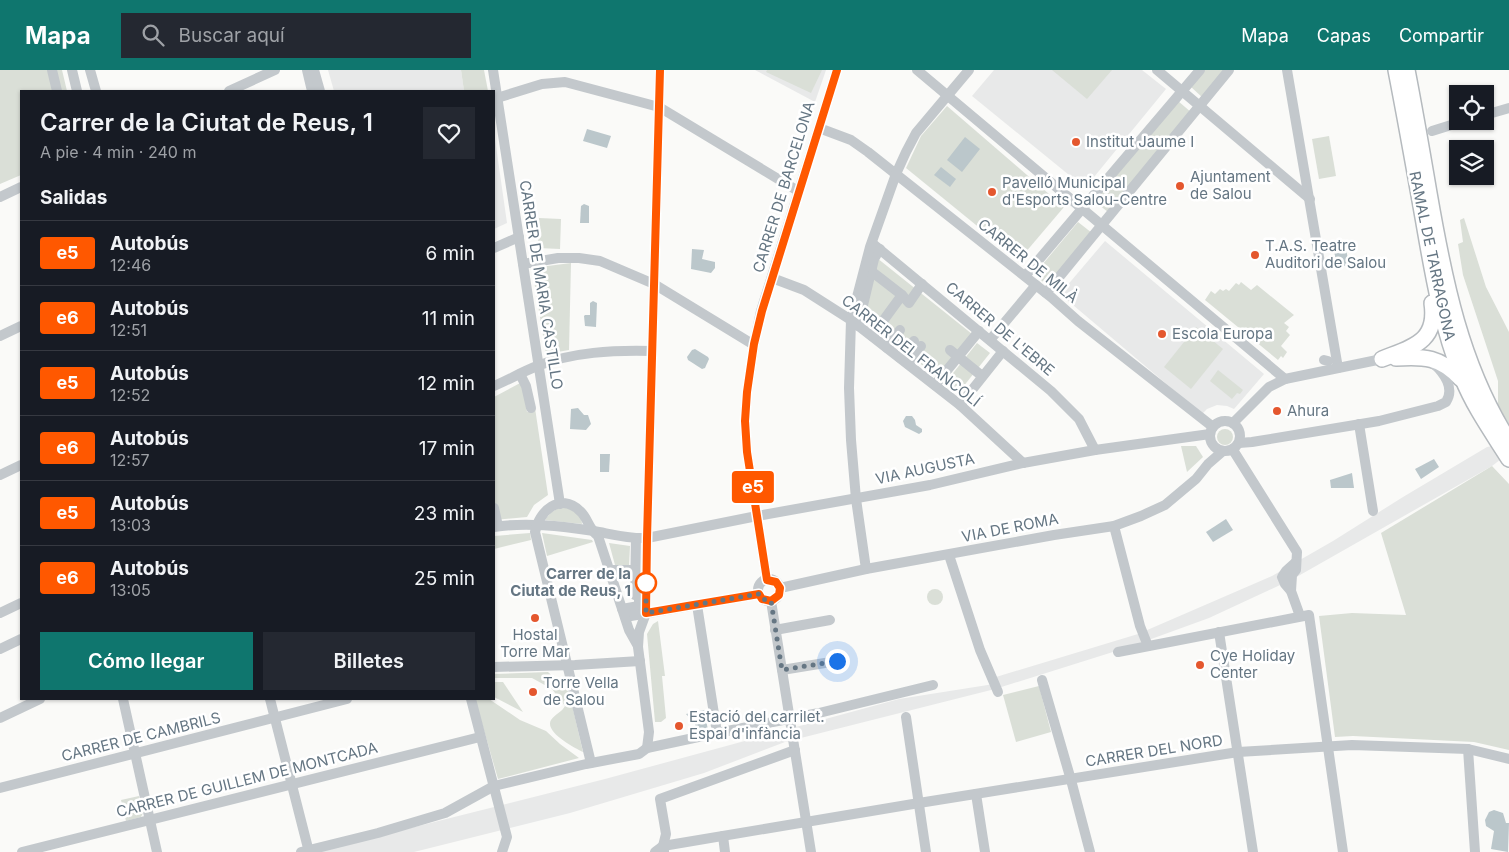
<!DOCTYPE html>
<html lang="es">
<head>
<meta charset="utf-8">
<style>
	body { margin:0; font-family:Inter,sans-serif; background:#242831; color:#f1f3f6; height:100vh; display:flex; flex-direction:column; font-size:19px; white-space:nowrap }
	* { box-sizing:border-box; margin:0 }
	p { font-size:16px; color:#9ea1a6 }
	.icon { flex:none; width:28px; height:28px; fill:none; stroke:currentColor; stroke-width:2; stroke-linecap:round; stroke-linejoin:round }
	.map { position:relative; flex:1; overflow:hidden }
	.panel { position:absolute; left:20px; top:20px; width:475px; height:610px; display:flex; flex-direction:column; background:#171b24; border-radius:0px; box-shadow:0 1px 4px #0004 }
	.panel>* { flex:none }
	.badge { padding:0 10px; border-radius:4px; font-size:18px; line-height:32px }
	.controls { position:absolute; left:1449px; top:15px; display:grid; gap:10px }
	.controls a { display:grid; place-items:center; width:45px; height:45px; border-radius:0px; background:#171b24; box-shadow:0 1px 4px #0004; font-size:25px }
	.you { position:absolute; width:25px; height:25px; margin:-12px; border:4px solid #fff; border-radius:50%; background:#1a73e8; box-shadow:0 0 0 8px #1a73e833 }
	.map>.badge { position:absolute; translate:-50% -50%; box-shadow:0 0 0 2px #fff }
	h2 { padding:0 20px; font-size:19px; line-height:45px }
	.round { display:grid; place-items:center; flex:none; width:52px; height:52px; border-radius:0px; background:#242831 }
	.headline { display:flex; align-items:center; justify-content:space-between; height:85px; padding:0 20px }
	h1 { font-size:24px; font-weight:600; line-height:38px }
	.action { display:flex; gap:10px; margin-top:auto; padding:10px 20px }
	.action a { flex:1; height:58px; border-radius:0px; background:#0f766e; color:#fff; font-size:20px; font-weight:600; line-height:58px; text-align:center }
	.action a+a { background:#242831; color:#f1f3f6 }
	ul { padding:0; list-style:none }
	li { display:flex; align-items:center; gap:15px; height:65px; padding:0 20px; border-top:1px solid #363941 }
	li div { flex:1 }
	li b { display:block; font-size:19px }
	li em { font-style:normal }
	li .badge { min-width:55px; font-weight:700; text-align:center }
	header { display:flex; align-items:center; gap:30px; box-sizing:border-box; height:70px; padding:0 25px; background:#0f766e; color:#fff }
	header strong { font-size:24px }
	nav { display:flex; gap:28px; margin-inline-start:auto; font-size:18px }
	.search { width:350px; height:45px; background:#242831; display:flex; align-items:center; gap:12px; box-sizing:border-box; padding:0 18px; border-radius:0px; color:#9ea1a6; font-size:19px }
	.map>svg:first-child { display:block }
	.built { fill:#e8e9e9 }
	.green { fill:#dadfd7 }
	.water { fill:#bbc7cb }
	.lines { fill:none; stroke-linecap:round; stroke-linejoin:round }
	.primary-casing { stroke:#b5babe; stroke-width:18 }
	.street { stroke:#c3c8cc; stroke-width:10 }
	.primary { stroke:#fff; stroke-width:15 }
	.line-casing { stroke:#fff; stroke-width:11 }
	.line { stroke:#ff5800; stroke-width:8 }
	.walk { stroke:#657683; stroke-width:5; stroke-dasharray:0 9 }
	.poi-dot { fill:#e4572e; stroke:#fff; stroke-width:2 }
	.stop-dot { fill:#fff; stroke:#ff5800; stroke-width:2.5 }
	.labels { text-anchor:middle; stroke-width:5; stroke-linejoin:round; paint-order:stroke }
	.poi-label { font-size:15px; fill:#657683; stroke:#fff; text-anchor:start }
	.street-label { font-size:15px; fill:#657683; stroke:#fff }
	.stop-label { font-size:15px; font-weight:bold; fill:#657683; stroke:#fff; text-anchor:end }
</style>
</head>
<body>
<header>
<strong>Mapa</strong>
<div class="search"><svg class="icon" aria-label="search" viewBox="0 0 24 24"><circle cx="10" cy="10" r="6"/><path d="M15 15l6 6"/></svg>Buscar aquí</div>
<nav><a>Mapa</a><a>Capas</a><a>Compartir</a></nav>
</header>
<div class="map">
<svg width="1509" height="782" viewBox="0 0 1509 782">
	<rect width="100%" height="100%" fill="#fafaf8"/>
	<!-- built -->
	<g class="built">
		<polygon points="328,0 461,0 464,21 334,21"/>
		<polygon points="755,0 826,0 815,32"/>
		<polygon points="994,0 1142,0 1166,19 1085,118 972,26"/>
		<polygon points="494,62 507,153 494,159"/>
		<polygon points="1105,171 1264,304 1234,339 1227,336 1217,335 1207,339 1202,344 1060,224"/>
		<polygon points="1509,373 1509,383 1492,396 1293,509 1209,548 1132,576 995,619 785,672 704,703 570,743 414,782 315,782 605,709 899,629 994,614 996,607 1138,564 1272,506 1333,471 1403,427 1487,377"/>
	</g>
	<!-- green -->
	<g class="green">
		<polygon points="0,0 62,0 67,21 21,21 21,105 0,114"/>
		<polygon points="461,0 484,0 488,21 464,21"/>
		<polygon points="767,0 822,0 811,23 766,2"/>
		<polygon points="1052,0 1112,0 1087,29"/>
		<polygon points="1203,0 1226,0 1203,28 1190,16"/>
		<polygon points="1178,31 1192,43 1108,142 1094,131"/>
		<polygon points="947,36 1064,137 1019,190 906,98 921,66"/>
		<polygon points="1329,66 1336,106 1319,109 1312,69"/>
		<polygon points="539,148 561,149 560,179 538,178"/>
		<polygon points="1464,148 1486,217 1509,262 1509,354 1498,335 1498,311 1463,205 1458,174 1463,172 1460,150"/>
		<polygon points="1078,152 1092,163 1049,215 1047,213 1046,214 1037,207 1040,203 1037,201"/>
		<polygon points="877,188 972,264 937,307 863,248"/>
		<polygon points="571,193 569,280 546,284 532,198"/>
		<polygon points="1241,212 1251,220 1257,215 1294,245 1284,253 1289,257 1286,261 1290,265 1281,276 1287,282 1283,288 1281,286 1278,290 1205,230 1211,221 1215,224 1220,219 1223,221 1226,219 1229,221 1236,213 1239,215"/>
		<polygon points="1196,257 1223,279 1191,319 1164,297"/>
		<polygon points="977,273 990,283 959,322 946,312"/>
		<polygon points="1218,300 1243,320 1240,324 1237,323 1232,329 1210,311"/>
		<polygon points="522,312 527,342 535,338 548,425 534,435 527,447 494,450 494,327"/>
		<circle cx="1225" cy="367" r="8"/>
		<polygon points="1181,376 1196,376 1203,387 1187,402"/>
		<polygon points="1492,396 1509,414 1509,680 1474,672 1353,666 1335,667 1319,546 1352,543 1406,545 1381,463"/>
		<path d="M567 437 581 446 582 454 545 450C551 441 556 438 567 437Z"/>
		<polygon points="530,463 531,470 494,479 494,466"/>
		<polygon points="542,463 592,470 593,472 547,486"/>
		<polygon points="609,473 630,476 629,496 615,495"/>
		<circle cx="935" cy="527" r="8"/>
		<polygon points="658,551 665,606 662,606 666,648 661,652 655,652 647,564 653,554"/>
		<path d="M548 602 569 622 583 682C575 678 544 662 551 650 555 644 562 642 565 636L552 619 532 608H494V604Z"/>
		<polygon points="494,612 503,612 523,642 494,627"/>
		<polygon points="1039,616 1051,662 1016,672 1003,625"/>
		<polygon points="475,629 489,629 520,650 546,661 560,674 579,688 498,709"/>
		<polygon points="139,726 143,743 141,747 126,751 121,730"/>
	</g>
	<!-- water -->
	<g class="water">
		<polygon points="587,59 611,66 607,78 583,71"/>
		<polygon points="965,67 980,79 962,102 947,90"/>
		<polygon points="941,97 956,109 950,117 934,105"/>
		<polygon points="584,134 589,136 589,153 580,153 581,136"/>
		<polygon points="1345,173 1349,195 1337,197 1333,175"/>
		<polygon points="692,179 704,180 702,189 715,192 715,198 711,203 691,199"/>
		<polygon points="593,231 597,233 596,257 585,256 584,246 585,245 590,245 590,233"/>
		<polygon points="695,279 708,287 709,289 705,298 702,299 688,290 687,287 692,280"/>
		<polygon points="578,338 584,345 588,345 591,354 586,360 570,359 571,339"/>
		<polygon points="906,346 912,346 915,350 916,355 922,359 922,362 919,364 905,357 903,351"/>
		<polygon points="600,384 610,384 609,402 600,402"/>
		<polygon points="1434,389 1439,397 1421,409 1415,399"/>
		<polygon points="1352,403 1354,418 1331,418 1330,410"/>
		<polygon points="1226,449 1233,460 1213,472 1206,462"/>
		<polygon points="704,640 708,660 697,662 695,654 686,644"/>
		<polygon points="1494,740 1503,743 1506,753 1509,753 1508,782 1491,779 1494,761 1486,756 1485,750 1489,742"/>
	</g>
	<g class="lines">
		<!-- primary casing -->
		<g class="primary-casing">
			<g id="primary">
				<path d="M1396 0C1406 51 1415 102 1424 153 1433 205 1442 258 1462 307 1474 337 1492 362 1509 389"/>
				<path d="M1407 0C1415 41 1422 82 1429 123 1444 210 1461 296 1509 371"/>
				<path d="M1396 288C1424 286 1441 287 1461 309"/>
				<path d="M1382 289C1412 277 1438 272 1432 233"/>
			</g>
		</g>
		<!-- street -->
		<g class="street">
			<polyline points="52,0 57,21"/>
			<polyline points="72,0 77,21"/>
			<polyline points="90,0 96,21"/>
			<polyline points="307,0 312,21"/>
			<polyline points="314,0 320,21"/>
			<polyline points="493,0 560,434"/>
			<polyline points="917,0 1285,309"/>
			<polyline points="1157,0 1310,129"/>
			<polyline points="1287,0 1338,298"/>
			<polyline points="229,21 275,0"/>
			<polyline points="497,28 542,14 565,12 659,37 798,121"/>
			<polyline points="1485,45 1509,38"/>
			<polyline points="819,58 851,70 868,82 1051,227 1078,251 1213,357"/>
			<polyline points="1432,61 1464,51"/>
			<polyline points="0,127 21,117"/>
			<polyline points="872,173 1051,321 1079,349 1095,380"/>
			<polyline points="494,178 519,167"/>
			<polyline points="523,194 558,188 579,188 600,191 654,214 754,275"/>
			<polyline points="871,201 902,225 909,233 922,214"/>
			<polyline points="1025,206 1200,0"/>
			<polyline points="772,208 804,220 851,250 960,335 1023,393"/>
			<polyline points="1046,223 1229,0"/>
			<polyline points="858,256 874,189 880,179"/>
			<polyline points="0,266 21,256"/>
			<polyline points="872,266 902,225"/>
			<polyline points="990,270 1036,215"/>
			<polyline points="887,278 900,260"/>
			<polyline points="950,280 982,306"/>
			<polyline points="900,288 914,271"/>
			<polyline points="1324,290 1328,291"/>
			<polyline points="908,294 921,276"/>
			<polyline points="520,304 526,316 531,338"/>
			<polyline points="935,315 979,261"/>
			<path d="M494 316C508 310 522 302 537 296 573 282 613 280 652 281"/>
			<polyline points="960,335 1003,281"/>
			<circle cx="1225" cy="366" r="15"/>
			<polyline points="1233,353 1269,317 1285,309 1382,289"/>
			<polyline points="1359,354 1373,441"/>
			<path d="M1239 373 1252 372 1379 351 1438 336 1446 332C1455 318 1444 303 1434 294"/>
			<polyline points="1233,380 1297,482 1296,500 1292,505 1291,521"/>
			<polyline points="0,405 21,395"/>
			<polyline points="494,438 498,456"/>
			<polyline points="1114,456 1140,556 1148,576"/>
			<path d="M494 457C526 452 561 456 594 461 611 464 629 469 647 468L757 446 930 415 1023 393 1095 380 1210 364"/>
			<polyline points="636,468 635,525 646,525"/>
			<polyline points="949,485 980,580 998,622"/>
			<polyline points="1296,492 1286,501 1282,507 1285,514 1291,521 1300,546"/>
			<polyline points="866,499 856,429 851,370 849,318 851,250 870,177 896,104 906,82 916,63 969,0"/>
			<polyline points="609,500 635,500"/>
			<circle cx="769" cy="520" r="11"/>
			<polyline points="767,510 747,382 745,351 747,322 754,275 761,241 837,0"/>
			<polyline points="780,518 866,499 1054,465 1114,456 1141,446 1165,435 1196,409 1208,394 1223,381"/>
			<polyline points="771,531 811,782"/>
			<polyline points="697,535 717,663 819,643 933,615"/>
			<polyline points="622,539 639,536 639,525"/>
			<polyline points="0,543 21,533"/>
			<polyline points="625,547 759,524"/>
			<polyline points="775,560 830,550"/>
			<polyline points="1219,562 1253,782"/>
			<polyline points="0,579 21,569"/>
			<polyline points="1118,582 1309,545 1343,782"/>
			<polyline points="494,597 575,595 640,591"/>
			<polyline points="782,600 837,591"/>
			<polyline points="1042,610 1071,710 1090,782"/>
			<polyline points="123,629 157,782"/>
			<polyline points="270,629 309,782"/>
			<polyline points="471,629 507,767 502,782"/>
			<polyline points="906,647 926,782"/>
			<polyline points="0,648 40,629"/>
			<polyline points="647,678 649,662 638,577 639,562 646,543 647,468 660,0"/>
			<polyline points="1468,679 1475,782"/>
			<path d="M591 693 535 462C539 441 560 422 580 441 588 448 588 458 598 466L629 560 638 576"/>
			<polyline points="0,718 347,629"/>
			<polyline points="976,724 985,782"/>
			<polyline points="723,766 725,782"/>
			<polyline points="664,781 663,776 666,764 660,729 795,680"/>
			<polyline points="22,782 480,667"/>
			<polyline points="301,782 378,763 445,743 494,716 586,694 639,684 647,678 717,663"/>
			<polyline points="655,782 663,776 919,733 1238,682 1352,675 1468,679 1509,689"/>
		</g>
		<!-- primary -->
		<use href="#primary" class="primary"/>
	</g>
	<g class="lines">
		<!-- line casing -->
		<g class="line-casing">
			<polyline id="line" points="660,0 647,468 646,543 759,524 762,529 771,531 779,525 780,518 776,512 767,510 747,382 745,351 747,322 754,274 762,241 837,0"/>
		</g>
		<!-- line -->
		<use href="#line" class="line"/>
		<!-- walk -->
		<polyline class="walk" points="646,513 646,543 759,524 762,529 771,531 782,600 837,591"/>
	</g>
	<!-- markers -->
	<g class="poi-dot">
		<circle cx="1076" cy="72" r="5"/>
		<circle cx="1180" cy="116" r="5"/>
		<circle cx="992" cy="122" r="5"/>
		<circle cx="1255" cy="185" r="5"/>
		<circle cx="1162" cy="264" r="5"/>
		<circle cx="1277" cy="341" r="5"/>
		<circle cx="535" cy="548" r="5"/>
		<circle cx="1200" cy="595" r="5"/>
		<circle cx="533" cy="622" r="5"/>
		<circle cx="679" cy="656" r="5"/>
	</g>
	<circle class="stop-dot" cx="646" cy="513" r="10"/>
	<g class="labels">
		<!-- poi labels -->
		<g class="poi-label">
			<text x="1086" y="77">Institut Jaume I</text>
			<text x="1190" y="112">Ajuntament<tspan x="1190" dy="17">de Salou</tspan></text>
			<text x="1002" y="118">Pavelló Municipal<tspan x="1002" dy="17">d'Esports Salou-Centre</tspan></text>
			<text x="1265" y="181">T.A.S. Teatre<tspan x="1265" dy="17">Auditori de Salou</tspan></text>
			<text x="1172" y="269">Escola Europa</text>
			<text x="1287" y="346">Ahura</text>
			<text x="535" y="570" text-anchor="middle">Hostal<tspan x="535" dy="17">Torre Mar</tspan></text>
			<text x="1210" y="591">Cye Holiday<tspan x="1210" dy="17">Center</tspan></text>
			<text x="543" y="618">Torre Vella<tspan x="543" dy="17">de Salou</tspan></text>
			<text x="689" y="652">Estació del carrilet.<tspan x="689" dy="17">Espai d'infància</tspan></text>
		</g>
		<!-- street labels -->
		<g class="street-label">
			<text transform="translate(784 117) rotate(-73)" y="5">CARRER DE BARCELONA</text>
			<text transform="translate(1432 186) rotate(78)" y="5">RAMAL DE TARRAGONA</text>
			<text transform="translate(1028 191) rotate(39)" y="5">CARRER DE MILÀ</text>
			<text transform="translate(541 215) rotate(81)" y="5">CARRER DE MARIA CASTILLO</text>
			<text transform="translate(1000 259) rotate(40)" y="5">CARRER DE L'EBRE</text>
			<text transform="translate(911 281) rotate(38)" y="5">CARRER DEL FRANCOLÍ</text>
			<text transform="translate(925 399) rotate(-12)" y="5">VIA AUGUSTA</text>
			<text transform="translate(1010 458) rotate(-11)" y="5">VIA DE ROMA</text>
			<text transform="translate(141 667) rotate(-14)" y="5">CARRER DE CAMBRILS</text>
			<text transform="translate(1154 681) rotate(-9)" y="5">CARRER DEL NORD</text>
			<text transform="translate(247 710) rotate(-14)" y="5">CARRER DE GUILLEM DE MONTCADA</text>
		</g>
		<!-- stop labels -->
		<g class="stop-label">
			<text x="631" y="509">Carrer de la<tspan x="631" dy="17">Ciutat de Reus, 1</tspan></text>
		</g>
	</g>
</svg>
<div class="controls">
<a><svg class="icon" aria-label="locate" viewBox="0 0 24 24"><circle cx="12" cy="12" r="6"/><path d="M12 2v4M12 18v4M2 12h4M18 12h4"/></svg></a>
<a><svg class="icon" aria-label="layers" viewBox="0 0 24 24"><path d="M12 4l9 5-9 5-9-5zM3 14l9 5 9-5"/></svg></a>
</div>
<div class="you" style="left:837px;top:591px"></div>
<b class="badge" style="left:753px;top:417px;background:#ff5800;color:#fff">e5</b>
<section class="panel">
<div class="headline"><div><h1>Carrer de la Ciutat de Reus, 1</h1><p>A pie · 4 min · 240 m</p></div><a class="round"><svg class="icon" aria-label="heart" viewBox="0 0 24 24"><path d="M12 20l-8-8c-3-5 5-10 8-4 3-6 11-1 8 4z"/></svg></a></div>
<h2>Salidas</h2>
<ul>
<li><span class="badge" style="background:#ff5800;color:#fff">e5</span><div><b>Autobús</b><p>12:46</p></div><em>6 min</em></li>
<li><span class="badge" style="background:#ff5800;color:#fff">e6</span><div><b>Autobús</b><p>12:51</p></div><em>11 min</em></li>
<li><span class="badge" style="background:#ff5800;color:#fff">e5</span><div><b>Autobús</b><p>12:52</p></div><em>12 min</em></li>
<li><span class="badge" style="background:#ff5800;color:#fff">e6</span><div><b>Autobús</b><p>12:57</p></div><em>17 min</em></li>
<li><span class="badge" style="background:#ff5800;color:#fff">e5</span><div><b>Autobús</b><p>13:03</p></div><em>23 min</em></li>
<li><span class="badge" style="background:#ff5800;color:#fff">e6</span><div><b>Autobús</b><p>13:05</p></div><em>25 min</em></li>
</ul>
<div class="action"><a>Cómo llegar</a><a>Billetes</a></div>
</section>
</div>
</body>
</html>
